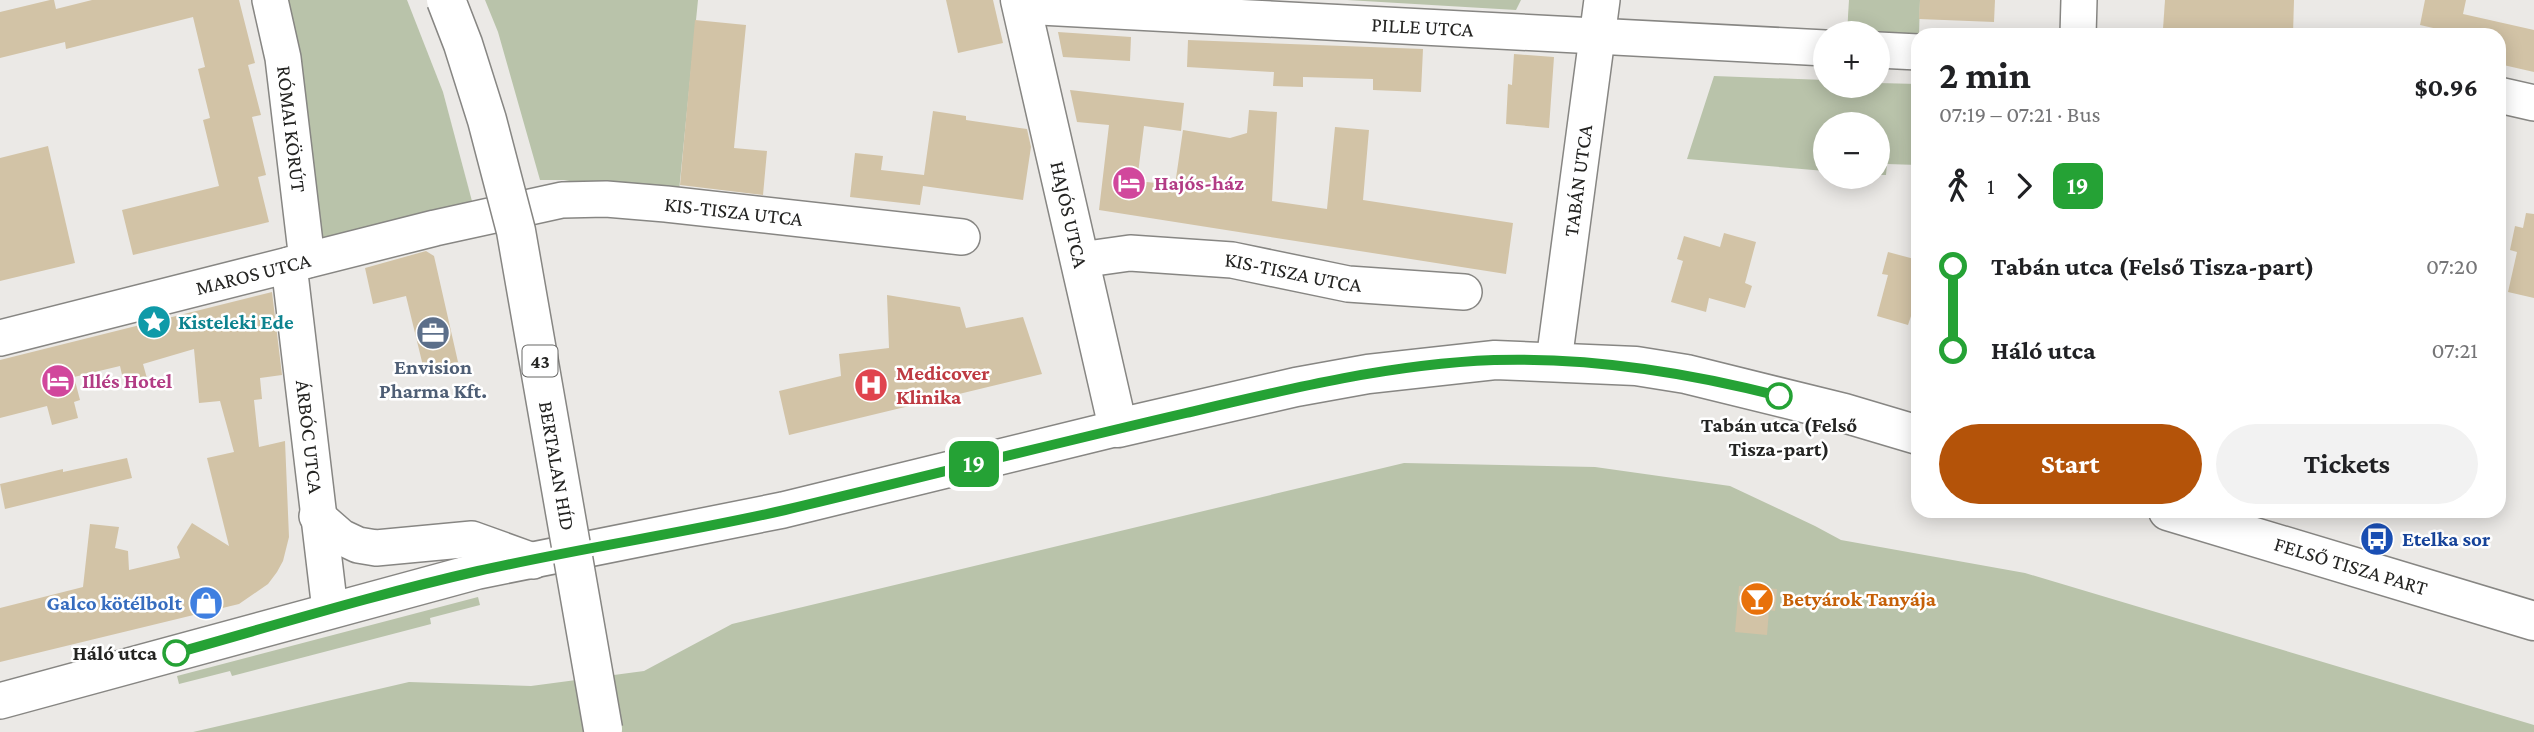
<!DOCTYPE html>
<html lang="en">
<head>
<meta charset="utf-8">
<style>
	body { margin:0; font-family:"Crimson Pro",serif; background:#f2f2f2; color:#202124; height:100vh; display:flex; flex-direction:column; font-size:26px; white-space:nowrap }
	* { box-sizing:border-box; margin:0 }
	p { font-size:23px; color:#757577 }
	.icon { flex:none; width:38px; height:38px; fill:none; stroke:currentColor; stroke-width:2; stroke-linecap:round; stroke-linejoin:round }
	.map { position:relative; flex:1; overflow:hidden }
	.details { position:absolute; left:1911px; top:28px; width:595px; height:490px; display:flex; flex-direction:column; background:#fff; border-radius:21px; box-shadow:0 4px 18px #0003 }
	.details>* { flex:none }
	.badge { padding:0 14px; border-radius:10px; font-size:24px; line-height:46px }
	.buttons { position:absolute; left:1813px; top:21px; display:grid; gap:14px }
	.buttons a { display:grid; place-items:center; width:77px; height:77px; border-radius:50%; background:#fff; box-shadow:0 4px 18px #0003; font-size:35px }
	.map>.badge { position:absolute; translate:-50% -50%; box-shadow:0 0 0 4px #fff }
	.legs { display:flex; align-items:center; gap:10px; height:77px; padding:0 28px; font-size:23px }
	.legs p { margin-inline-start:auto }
	.summary { display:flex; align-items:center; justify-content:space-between; height:119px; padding:0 28px }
	h1 { font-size:38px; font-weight:700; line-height:52px }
	.cta { display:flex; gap:14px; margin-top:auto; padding:14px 28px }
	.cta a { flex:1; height:80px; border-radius:42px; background:#b45309; color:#fff; font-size:28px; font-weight:700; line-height:80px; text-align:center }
	.cta a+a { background:#f2f2f2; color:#202124 }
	ul { padding:0 28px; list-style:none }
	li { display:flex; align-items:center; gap:24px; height:84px; font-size:26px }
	li i { display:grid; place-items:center; width:10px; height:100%; margin:0 9px; background:currentColor }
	li i::after { content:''; width:18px; height:18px; margin:-9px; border:5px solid; border-radius:50%; background:#fff }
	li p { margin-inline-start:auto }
	li:first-child i { background:linear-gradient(#0000 50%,currentColor 0) }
	li:last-child i { background:linear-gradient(currentColor 50%,#0000 0) }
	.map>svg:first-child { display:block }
	.green { fill:#b9c3aa }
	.building { fill:#d2c3a6 }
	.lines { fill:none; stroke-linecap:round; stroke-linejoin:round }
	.minor-casing { stroke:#878683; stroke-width:38 }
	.major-casing { stroke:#878683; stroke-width:41 }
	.minor { stroke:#fff; stroke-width:35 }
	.major { stroke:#fff; stroke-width:38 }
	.major-bridge-casing { stroke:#878683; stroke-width:41; stroke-linecap:butt }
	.major-bridge { stroke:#fff; stroke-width:38 }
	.line-1-casing { stroke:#fff; stroke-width:16 }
	.line-1 { stroke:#25a235; stroke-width:10 }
	.stop-1-dot { fill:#fff; stroke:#25a235; stroke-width:3.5 }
	.labels { text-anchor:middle; stroke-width:5; stroke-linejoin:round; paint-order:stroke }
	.shield { fill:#fff; stroke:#666664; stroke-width:2 }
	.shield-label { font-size:19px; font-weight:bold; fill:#242422 }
	.street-label { font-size:21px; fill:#242422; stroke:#fff }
	.hotel-label { font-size:21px; font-weight:bold; fill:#b23c85; stroke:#fff; text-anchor:start }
	.culture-label { font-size:21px; font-weight:bold; fill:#0d838f; stroke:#fff; text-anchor:start }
	.service-label { font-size:21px; font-weight:bold; fill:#4e5e75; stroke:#fff }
	.health-label { font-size:21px; font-weight:bold; fill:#be3a42; stroke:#fff; text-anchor:start }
	.stop-label { font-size:21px; font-weight:bold; fill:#242422; stroke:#fff }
	.transit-label { font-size:21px; font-weight:bold; fill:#164399; stroke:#fff; text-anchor:start }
	.food-label { font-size:21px; font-weight:bold; fill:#c56008; stroke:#fff; text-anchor:start }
	.shop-label { font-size:21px; font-weight:bold; fill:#366cbe; stroke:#fff; text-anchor:end }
</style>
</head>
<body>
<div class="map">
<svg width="2534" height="732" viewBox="0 0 2534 732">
	<rect width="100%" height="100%" fill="#ebe9e6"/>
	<!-- green -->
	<g class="green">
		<polygon points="279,0 407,0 443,92 473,205 313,241"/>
		<polygon points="485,0 698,0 678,201 564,180 540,180 498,32"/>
		<polygon points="1347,0 1521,0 1516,10"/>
		<polygon points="1849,0 1920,0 1919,35 1847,33"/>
		<polygon points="1714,76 1825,80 1825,86 1878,86 1878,83 1918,84 1918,165 1887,164 1886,175 1878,175 1878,124 1825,124 1825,171 1687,159"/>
		<polygon points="1404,463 1595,467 1730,486 1815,526 1841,540 2025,573 2534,725 2534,732 193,732 409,682 531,686 644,671 732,624"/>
		<polygon points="478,597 480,605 430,618 431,624 232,676 230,671 179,684 177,676"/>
	</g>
	<!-- building -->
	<g class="building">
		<polygon points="50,0 54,0 56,9 92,0 239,0 255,63 248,65 261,115 252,117 266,175 258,177 269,222 133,255 122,210 219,186 203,120 210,118 198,69 205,67 193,17 66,49 65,42 0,58 0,12"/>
		<polygon points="946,0 993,0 1003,43 958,53"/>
		<polygon points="1920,0 1995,0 1994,22 1919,19"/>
		<polygon points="2165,0 2294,0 2293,34 2163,29"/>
		<polygon points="2425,0 2466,0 2463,14 2534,30 2534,72 2499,64 2499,35 2464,35 2420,25"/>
		<polygon points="695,20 746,25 734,148 767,151 763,195 680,185"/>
		<polygon points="1058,32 1131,37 1130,61 1063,57"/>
		<polygon points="1188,40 1423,49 1421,92 1373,90 1373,79 1303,77 1303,87 1273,86 1274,72 1187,67"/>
		<polygon points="1514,54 1554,57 1549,128 1506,124 1508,84 1512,85"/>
		<polygon points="1070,90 1184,103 1181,131 1144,126 1137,181 1175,185 1183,130 1230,138 1247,133 1249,110 1277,112 1272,201 1327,209 1335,127 1369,130 1363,200 1513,223 1506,274 1099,210 1109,125 1077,122"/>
		<polygon points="933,111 966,116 966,120 1027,129 1031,147 1023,200 923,186 920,205 850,197 855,153 883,156 881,170 924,175"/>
		<polygon points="48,146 75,263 0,281 0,158"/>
		<polygon points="2526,213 2534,214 2534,298 2508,292 2517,252 2510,250 2515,226 2523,228"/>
		<polygon points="1724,233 1756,242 1745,283 1752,286 1745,308 1709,298 1706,312 1671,302 1683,261 1677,259 1684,236 1720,247"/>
		<polygon points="426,251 434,256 458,362 424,370 406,296 373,304 365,268"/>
		<polygon points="1888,252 1918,260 1918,315 1912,313 1908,325 1877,316 1888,275 1882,274"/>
		<polygon points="272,292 282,375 260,378 262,399 254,400 259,447 285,441 289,537 283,561 277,572 268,584 239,604 0,662 0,608 83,587 90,524 119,527 115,548 128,551 129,570 180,558 177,547 192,523 229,546 207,458 234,452 220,401 199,403 194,349 143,364 148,382 137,387 125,388 120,366 74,377 80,400 74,402 78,418 52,425 47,406 0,418 0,360"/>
		<polygon points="887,295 960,307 966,328 1023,317 1042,374 789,435 779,391 841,376 839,354 889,348"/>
		<polygon points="127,458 132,478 5,509 0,484 63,469 63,472"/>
		<polygon points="1739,586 1777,589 1775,611 1769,610 1767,635 1735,632"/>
	</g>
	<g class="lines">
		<!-- minor casing -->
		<g class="minor-casing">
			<g id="minor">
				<path id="s1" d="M270 0 283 58 307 260"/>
				<path id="s2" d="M1021 6 1825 48"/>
				<polyline points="2078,35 2079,0"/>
				<polyline points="1878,50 1918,52"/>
				<polyline points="2499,95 2534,103"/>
				<path id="s3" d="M1080 260 1130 253 1232 260 1348 284 1464 292"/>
				<path id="s4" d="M289 265 330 610"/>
				<path id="s5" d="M0 338 435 228 562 200 606 199 666 204 962 237"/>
				<path id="s6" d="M1554 361 1602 0"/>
				<polyline points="317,516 341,537 358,545 376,548 472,539 533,561"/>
				<polyline points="0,701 478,571 783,510 1118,428"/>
			</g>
		</g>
		<!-- major casing -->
		<g class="major-casing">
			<g id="major">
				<path id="s7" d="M1020 0 1118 428 1296 387 1368 374 1495 360 1636 366 1686 374 1844 413 1918 435"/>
				<path id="s8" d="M2168 511 2534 621"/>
			</g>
		</g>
		<!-- minor -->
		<use href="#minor" class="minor"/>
		<!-- major -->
		<use href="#major" class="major"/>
		<!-- major-bridge casing -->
		<g class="major-bridge-casing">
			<g id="major-bridge">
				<path id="s9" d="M446 0 463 44 487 120 516 231 603 729"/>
			</g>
		</g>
		<!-- major-bridge -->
		<use href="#major-bridge" class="major-bridge"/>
	</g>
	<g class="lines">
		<!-- line-1 casing -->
		<g class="line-1-casing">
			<path id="line-1" d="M176 653C276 625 377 594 478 571 580 548 684 533 785 510 919 478 1052 444 1186 413 1287 389 1390 364 1494 360 1591 357 1686 372 1779 396"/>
		</g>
		<!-- line-1 -->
		<use href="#line-1" class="line-1"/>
	</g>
	<!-- icons -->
	<defs>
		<g id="hotel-disc" transform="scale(1.75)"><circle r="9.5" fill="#d1479c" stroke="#fff"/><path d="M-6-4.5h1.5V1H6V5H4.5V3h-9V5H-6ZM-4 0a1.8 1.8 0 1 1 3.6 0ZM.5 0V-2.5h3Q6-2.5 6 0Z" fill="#fff"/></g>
		<g id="sight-disc" transform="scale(1.75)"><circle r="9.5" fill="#0f9aa8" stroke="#fff"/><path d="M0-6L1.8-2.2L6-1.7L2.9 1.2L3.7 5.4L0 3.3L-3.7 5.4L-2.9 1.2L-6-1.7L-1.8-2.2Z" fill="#fff"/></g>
		<g id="office-disc" transform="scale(1.75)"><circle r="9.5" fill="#5c6f8a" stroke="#fff"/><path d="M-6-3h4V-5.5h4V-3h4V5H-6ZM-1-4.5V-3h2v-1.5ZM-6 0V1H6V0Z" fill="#fff"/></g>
		<g id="hospital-disc" transform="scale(1.75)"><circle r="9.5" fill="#e0444e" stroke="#fff"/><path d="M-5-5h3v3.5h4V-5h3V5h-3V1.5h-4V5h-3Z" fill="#fff"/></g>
		<g id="bus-disc" transform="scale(1.75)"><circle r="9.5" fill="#1a4fb4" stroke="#fff"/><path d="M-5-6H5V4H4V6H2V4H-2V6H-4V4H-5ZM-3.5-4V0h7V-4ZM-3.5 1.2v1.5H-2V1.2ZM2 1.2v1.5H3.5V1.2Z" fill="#fff"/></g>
		<g id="bar-disc" transform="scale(1.75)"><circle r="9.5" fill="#e8710a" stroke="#fff"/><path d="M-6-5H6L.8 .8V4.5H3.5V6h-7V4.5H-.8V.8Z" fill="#fff"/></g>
		<g id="shop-disc" transform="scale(1.75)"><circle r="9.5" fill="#3f7fe0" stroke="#fff"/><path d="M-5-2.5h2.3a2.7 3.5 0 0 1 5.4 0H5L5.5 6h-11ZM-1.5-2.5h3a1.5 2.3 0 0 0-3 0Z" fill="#fff"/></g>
	</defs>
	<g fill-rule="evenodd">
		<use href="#hotel-disc" x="1129" y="183"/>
		<use href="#sight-disc" x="154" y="322"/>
		<use href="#office-disc" x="433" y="333"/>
		<use href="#hotel-disc" x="58" y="381"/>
		<use href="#hospital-disc" x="871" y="385"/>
		<use href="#bus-disc" x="2377" y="539"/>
		<use href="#bar-disc" x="1757" y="599"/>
		<use href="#shop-disc" x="206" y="603"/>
	</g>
	<!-- markers -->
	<g class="stop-1-dot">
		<circle cx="1779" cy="396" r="12"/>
		<circle cx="176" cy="653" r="12"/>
	</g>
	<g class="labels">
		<!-- shield labels -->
		<rect class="shield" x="522.5" y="345.5" width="35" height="31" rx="5"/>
		<g class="shield-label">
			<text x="540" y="368">43</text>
		</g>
		<!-- street labels -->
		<g class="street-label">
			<text dy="7" stroke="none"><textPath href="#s2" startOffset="402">PILLE UTCA</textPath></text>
			<text dy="7" stroke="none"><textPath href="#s1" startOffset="131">RÓMAI KÖRÚT</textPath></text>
			<text dy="7" stroke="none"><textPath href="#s6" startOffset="182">TABÁN UTCA</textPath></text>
			<text dy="7" stroke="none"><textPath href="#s5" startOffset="751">KIS-TISZA UTCA</textPath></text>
			<text dy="7" stroke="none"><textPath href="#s7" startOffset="220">HAJÓS UTCA</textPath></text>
			<text dy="7" stroke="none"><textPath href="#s3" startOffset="215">KIS-TISZA UTCA</textPath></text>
			<text dy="7" stroke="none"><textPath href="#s5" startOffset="261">MAROS UTCA</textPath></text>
			<text dy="7" stroke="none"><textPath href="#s4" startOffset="173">ÁRBÓC UTCA</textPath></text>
			<text dy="7" stroke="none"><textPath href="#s9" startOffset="480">BERTALAN HÍD</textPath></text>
			<text dy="7" stroke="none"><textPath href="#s8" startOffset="191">FELSŐ TISZA PART</textPath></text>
		</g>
		<!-- hotel labels -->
		<g class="hotel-label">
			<text x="1154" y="190">Hajós-ház</text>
			<text x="82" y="388">Illés Hotel</text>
		</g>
		<!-- culture labels -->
		<g class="culture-label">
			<text x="178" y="329">Kisteleki Ede</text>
		</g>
		<!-- service labels -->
		<g class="service-label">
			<text x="433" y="374">Envision<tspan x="433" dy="24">Pharma Kft.</tspan></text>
		</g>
		<!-- health labels -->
		<g class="health-label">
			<text x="896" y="380">Medicover<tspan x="896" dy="24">Klinika</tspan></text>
		</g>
		<!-- stop labels -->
		<g class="stop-label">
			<text x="1779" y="432">Tabán utca (Felső<tspan x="1779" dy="24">Tisza-part)</tspan></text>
			<text x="157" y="660" text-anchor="end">Háló utca</text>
		</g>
		<!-- transit labels -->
		<g class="transit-label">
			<text x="2402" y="546">Etelka sor</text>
		</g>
		<!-- food labels -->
		<g class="food-label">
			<text x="1782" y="606">Betyárok Tanyája</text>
		</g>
		<!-- shop labels -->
		<g class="shop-label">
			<text x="182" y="610">Galco kötélbolt</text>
		</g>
	</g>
</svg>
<div class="buttons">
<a>+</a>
<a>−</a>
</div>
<b class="badge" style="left:974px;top:464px;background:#25a235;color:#fff">19</b>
<section class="details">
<div class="summary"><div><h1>2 min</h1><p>07:19 – 07:21 · Bus</p></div><b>$0.96</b></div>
<div class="legs"><svg class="icon" aria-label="walk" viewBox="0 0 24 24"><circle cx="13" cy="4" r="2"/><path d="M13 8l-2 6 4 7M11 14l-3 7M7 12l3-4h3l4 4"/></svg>1<svg class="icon" aria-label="forward" viewBox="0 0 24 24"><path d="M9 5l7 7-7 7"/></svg><b class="badge" style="background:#25a235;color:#fff">19</b></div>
<ul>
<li><i style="color:#25a235"></i><b>Tabán utca (Felső Tisza-part)</b><p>07:20</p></li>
<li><i style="color:#25a235"></i><b>Háló utca</b><p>07:21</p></li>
</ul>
<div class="cta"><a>Start</a><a>Tickets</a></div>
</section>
</div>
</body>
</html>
